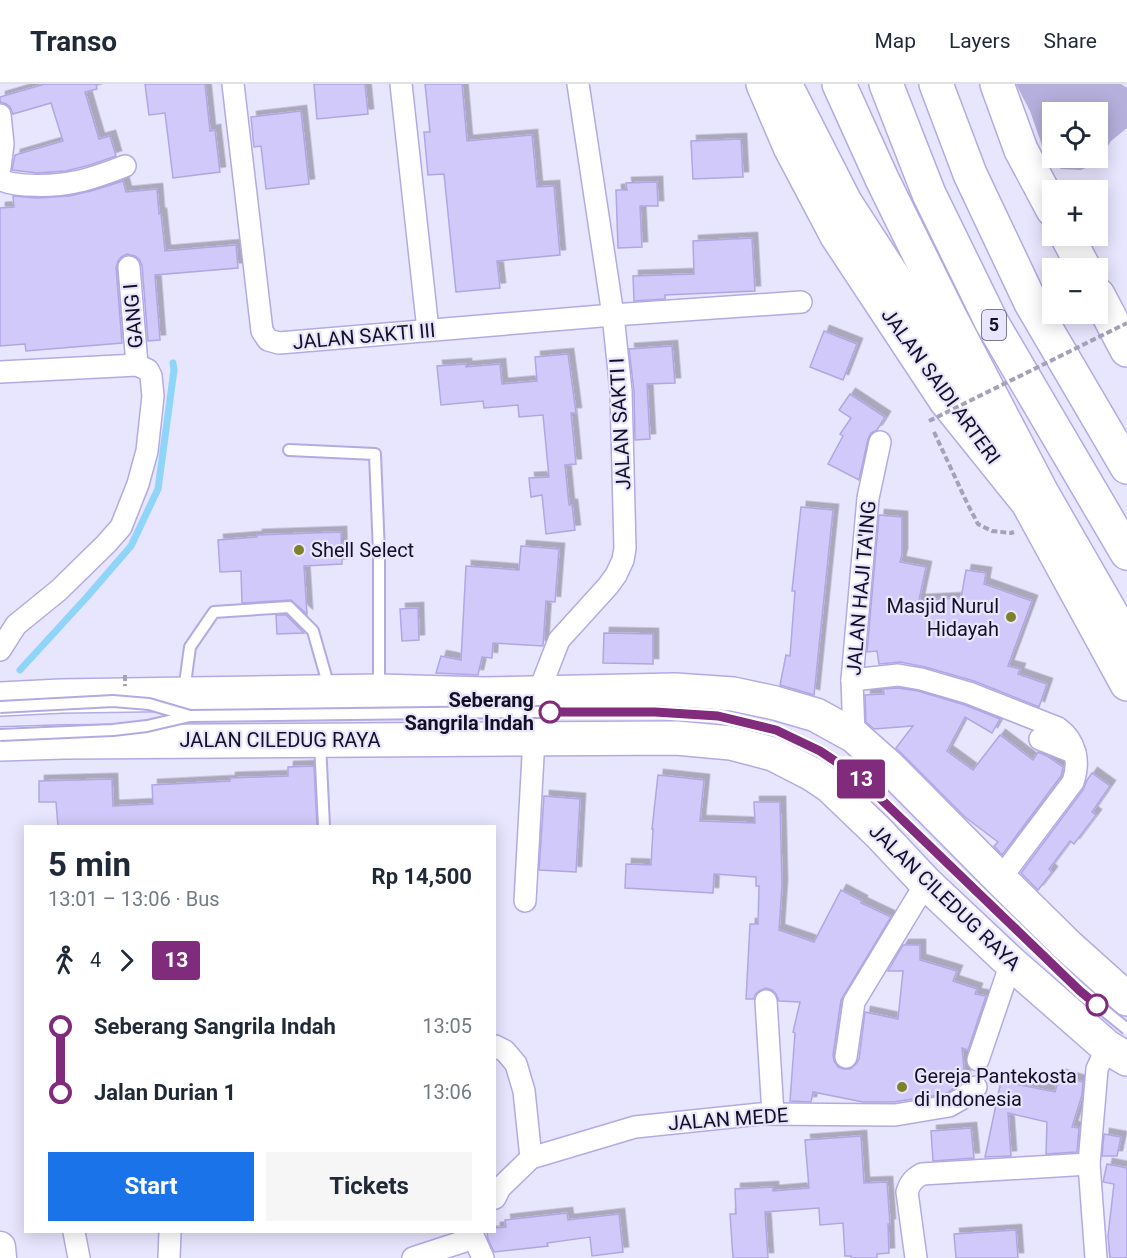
<!DOCTYPE html>
<html lang="en">
<head>
<meta charset="utf-8">
<style>
	body { margin:0; font-family:Roboto,sans-serif; background:#f6f6f7; color:#1f2937; height:100vh; display:flex; flex-direction:column; font-size:22px; white-space:nowrap }
	* { box-sizing:border-box; margin:0 }
	p { font-size:20px; color:#747a83 }
	.icon { flex:none; width:33px; height:33px; fill:none; stroke:currentColor; stroke-width:2; stroke-linecap:round; stroke-linejoin:round }
	.map { position:relative; flex:1; overflow:hidden }
	.drawer { position:absolute; left:24px; top:741px; width:472px; height:408px; display:flex; flex-direction:column; background:#fff; border-radius:0px; box-shadow:0 3px 15px #0003 }
	.drawer>* { flex:none }
	.badge { padding:0 12px; border-radius:4px; font-size:21px; line-height:39px }
	.fabs { position:absolute; left:1042px; top:18px; display:grid; gap:12px }
	.fabs a { display:grid; place-items:center; width:66px; height:66px; border-radius:0px; background:#fff; box-shadow:0 3px 15px #0003; font-size:30px }
	.map>.badge { position:absolute; translate:-50% -50%; box-shadow:0 0 0 3px #fff }
	.legs { display:flex; align-items:center; gap:9px; height:66px; padding:0 24px; font-size:20px }
	.legs p { margin-inline-start:auto }
	.summary { display:flex; align-items:center; justify-content:space-between; height:102px; padding:0 24px }
	h1 { font-size:33px; font-weight:700; line-height:45px }
	.button { display:flex; gap:12px; margin-top:auto; padding:12px 24px }
	.button a { flex:1; height:69px; border-radius:0px; background:#1a73e8; color:#fff; font-size:24px; font-weight:700; line-height:69px; text-align:center }
	.button a+a { background:#f6f6f7; color:#1f2937 }
	ul { padding:0 24px; list-style:none }
	li { display:flex; align-items:center; gap:21px; height:66px; font-size:22px }
	li i { display:grid; place-items:center; width:9px; height:100%; margin:0 8px; background:currentColor }
	li i::after { content:''; width:15px; height:15px; margin:-8px; border:4px solid; border-radius:50%; background:#fff }
	li p { margin-inline-start:auto }
	li:first-child i { background:linear-gradient(#0000 50%,currentColor 0) }
	li:last-child i { background:linear-gradient(currentColor 50%,#0000 0) }
	header { display:flex; align-items:center; gap:36px; box-sizing:border-box; height:84px; padding:0 30px; background:#fff; border-bottom:2px solid #e0e1e3 }
	header strong { font-size:28px }
	nav { display:flex; gap:33px; margin-inline-start:auto; font-size:21px }
	.map>svg:first-child { display:block }
	.green { fill:#b5afdc; fill-rule:evenodd }
	.lines { fill:none; stroke-linecap:round; stroke-linejoin:round }
	.stream { stroke:#8fd5f9; stroke-width:7 }
	.building { fill:#d0c9f9; stroke:#b0a7e2; stroke-width:1.5; filter:url(#shadow) }
	.service-casing { stroke:#b3aae4; stroke-width:14 }
	.minor-casing { stroke:#b3aae4; stroke-width:24 }
	.secondary-casing { stroke:#b3aae4; stroke-width:33 }
	.primary-casing { stroke:#b3aae4; stroke-width:36 }
	.motorway-casing { stroke:#b3aae4; stroke-width:36 }
	.path { stroke:#a5a1b9; stroke-width:4; stroke-dasharray:6 3; stroke-linecap:butt }
	.service { stroke:#fff; stroke-width:10 }
	.minor { stroke:#fff; stroke-width:21 }
	.secondary { stroke:#fff; stroke-width:30 }
	.primary { stroke:#fff; stroke-width:33 }
	.motorway { stroke:#fff; stroke-width:33 }
	.service-bridge-casing { stroke:#b3aae4; stroke-width:14; stroke-linecap:butt }
	.path-bridge { stroke:#a5a1b9; stroke-width:4; stroke-dasharray:6 3; stroke-linecap:butt }
	.service-bridge { stroke:#fff; stroke-width:10 }
	.line-1-casing { stroke:#fff; stroke-width:14 }
	.line-1 { stroke:#802b7c; stroke-width:9 }
	.poi-dot { fill:#7d812a; stroke:#e8e5fe; stroke-width:2 }
	.stop-1-dot { fill:#fff; stroke:#802b7c; stroke-width:3 }
	.labels { text-anchor:middle; stroke-width:4.5; stroke-linejoin:round; paint-order:stroke }
	.shield { fill:#e8e5fe; stroke:#544f65; stroke-width:1.5 }
	.shield-label { font-size:18px; font-weight:bold; fill:#140f24 }
	.street-label { font-size:20px; fill:#140f24; stroke:#e8e5fe }
	.poi-label { font-size:20px; fill:#140f24; stroke:#e8e5fe; text-anchor:start }
	.stop-label { font-size:20px; font-weight:bold; fill:#140f24; stroke:#e8e5fe; text-anchor:end }
</style>
</head>
<body>
<header>
<strong>Transo</strong>
<nav><a>Map</a><a>Layers</a><a>Share</a></nav>
</header>
<div class="map">
<svg width="1127" height="1174" viewBox="0 0 1127 1174">
	<defs>
		<filter id="shadow"><feDropShadow dx="5.5" dy="-5.5" stdDeviation="0" flood-color="#0004"/></filter>
	</defs>
	<rect width="100%" height="100%" fill="#e8e5fe"/>
	<!-- green -->
	<path class="green" d="M1016 0H1121L1127 4V44L1111 57 1101 73 1090 82 1081 86 1061 85 1050 77 1043 64 1030 27ZM1053 28H1098V74H1053Z"/>
	<g class="lines">
		<!-- stream -->
		<polyline class="stream" points="20,586 86,514 131,462 158,405 174,286 173,279"/>
	</g>
	<!-- building -->
	<g class="building">
		<polygon points="45,0 96,0 97,5 85,8 99,55 110,52 116,72 90,81 66,87 37,89 12,86 15,71 63,57 51,19 13,30 10,23 6,20 0,18 0,13"/>
		<polygon points="145,0 205,0 210,47 215,46 220,88 173,94 165,29 149,31"/>
		<polygon points="314,0 365,0 368,30 317,35"/>
		<polygon points="425,0 462,0 467,57 532,51 537,103 554,102 560,171 497,177 500,204 456,208 444,90 428,91 424,48 430,48"/>
		<polygon points="301,27 309,100 266,105 261,62 254,63 251,33"/>
		<polygon points="741,55 743,93 693,95 691,57"/>
		<polygon points="123,97 126,108 157,105 159,130 161,130 165,167 236,161 238,184 155,191 160,256 148,257 142,181 139,175 135,172 127,170 121,173 118,177 116,183 122,259 26,267 25,260 0,262 0,124 14,123 13,112 37,114 69,112 91,107"/>
		<polygon points="657,98 658,122 640,122 642,163 618,164 616,106 627,106 626,99"/>
		<polygon points="752,154 755,207 665,211 665,215 634,217 633,192 694,190 693,157"/>
		<polygon points="824,247 857,260 843,296 810,283"/>
		<polygon points="672,262 675,299 647,300 650,355 635,356 634,307 629,265"/>
		<polygon points="568,270 576,329 571,329 576,380 565,381 569,421 572,421 575,446 546,450 542,411 531,413 529,394 549,393 543,331 519,333 518,321 484,324 483,317 441,321 437,282 466,280 466,283 500,280 502,300 537,297 535,273"/>
		<polygon points="850,310 885,333 877,346 871,349 868,355 859,396 828,380 843,352 840,350 851,334 839,326"/>
		<polygon points="801,423 833,426 814,611 780,601 786,571 790,572 795,507 792,507"/>
		<polygon points="879,431 902,433 902,470 900,478 926,483 919,516 961,514 966,486 986,489 984,500 1032,517 1008,582 1020,585 1018,590 1047,600 1039,623 974,597 925,583 900,578 879,580 877,567 867,568"/>
		<polygon points="341,448 342,480 304,482 307,530 291,516 242,519 241,487 220,488 218,456 257,453 257,451"/>
		<polygon points="521,462 559,465 555,518 546,517 543,562 493,559 492,574 482,573 478,591 436,589 441,572 461,576 466,482 519,486"/>
		<polygon points="418,524 419,556 402,557 400,525"/>
		<polygon points="276,531 286,531 304,549 277,550"/>
		<polygon points="604,549 653,550 653,580 603,579"/>
		<polygon points="898,604 918,607 965,621 1000,635 992,649 965,633 947,667 973,686 1000,651 1033,676 1038,668 1047,672 1063,683 1061,692 1002,771 994,762 998,758 965,733 896,664 913,642 874,645 866,638 865,611 884,610 883,605"/>
		<polygon points="314,682 317,742 58,742 56,718 39,718 39,697 112,695 113,722 153,720 152,701 230,697 230,694 288,692 288,683"/>
		<polygon points="1092,689 1110,702 1092,728 1096,731 1074,760 1070,757 1049,785 1052,788 1038,806 1021,789 1083,706 1087,696"/>
		<polygon points="658,691 704,696 700,737 755,739 754,718 780,718 782,801 779,846 814,858 841,806 862,817 861,819 891,833 841,916 833,971 834,977 838,983 844,985 850,985 856,980 859,975 865,928 898,935 903,887 888,887 903,861 920,861 920,876 957,887 953,897 977,905 975,910 986,912 968,966 962,964 965,995 963,997 954,998 954,1004 945,1010 894,1018 863,1018 813,1008 811,1018 790,1017 795,949 793,948 800,918 779,917 776,910 772,906 766,904 759,907 755,911 754,915 746,915 750,840 758,840 759,802 756,802 756,793 714,790 713,809 625,804 626,780 651,781 653,745 652,745"/>
		<polygon points="544,712 580,715 576,788 539,786"/>
		<polygon points="1060,991 1083,998 1082,1011 1072,1043 1079,1044 1077,1068 1046,1070 1047,1038 1008,1029 1011,1072 985,1073 1001,997 1055,1008"/>
		<polygon points="971,1044 974,1074 933,1077 931,1047"/>
		<polygon points="1104,1050 1121,1053 1117,1072 1102,1072"/>
		<polygon points="861,1052 864,1099 887,1098 890,1140 888,1140 889,1169 877,1170 877,1174 851,1174 851,1172 845,1172 843,1139 820,1141 819,1124 765,1128 768,1174 733,1174 730,1130 736,1130 735,1105 773,1103 773,1107 809,1104 805,1056"/>
		<polygon points="1107,1080 1127,1084 1127,1174 1110,1174 1108,1152 1114,1100 1103,1098"/>
		<polygon points="567,1129 568,1136 619,1130 623,1168 592,1172 590,1153 547,1159 548,1162 494,1168 488,1155 487,1148 495,1148 495,1144 506,1143 505,1136"/>
		<polygon points="1016,1146 1018,1174 956,1174 954,1150"/>
	</g>
	<g class="lines">
		<!-- service casing -->
		<g class="service-casing">
			<g id="service">
				<polyline points="289,366 375,370 379,469 379,604"/>
				<polyline points="184,607 190,563 214,528 289,523 313,547 329,603"/>
				<polyline points="320,659 324,742"/>
			</g>
		</g>
		<!-- minor casing -->
		<g class="minor-casing">
			<g id="minor">
				<polyline points="233,0 262,247 268,256 279,259 613,231 801,218"/>
				<polyline points="401,0 428,246"/>
				<polyline points="0,31 3,60 0,84"/>
				<path d="M0 95C13 104 59 102 75 98 92 95 109 88 125 82"/>
				<polyline points="129,183 137,281"/>
				<polyline points="0,288 137,281 148,286 151,292 153,312 147,367 138,400 121,443 106,460 59,506 16,541 0,566"/>
				<path d="M852 596 898 591 921 595 969 609 1058 644C1076 657 1080 678 1073 698L1000 795"/>
				<polyline points="854,652 852,596 868,414 880,358"/>
				<polyline points="1040,655 1075,669"/>
				<polyline points="525,817 534,654 538,610 559,556 608,502 616,491 623,476 625,464 621,307 613,231 578,0"/>
				<polyline points="766,917 773,1030"/>
				<polyline points="495,962 505,967 516,980 524,1007 531,1074"/>
				<polyline points="846,973 854,918 926,799"/>
				<polyline points="978,976 1011,879"/>
				<polyline points="495,1114 500,1104 531,1074 635,1043 760,1030 895,1031 949,1022 963,1014 976,1003"/>
				<polyline points="74,1148 79,1174"/>
				<polyline points="169,1174 170,1148"/>
				<polyline points="413,1174 474,1154 483,1174"/>
				<path d="M916 1174 907 1108C910 1099 913 1095 922 1090L1089 1080"/>
				<polyline points="1096,1174 1089,1080 1097,985 1107,963"/>
			</g>
		</g>
		<!-- secondary casing -->
		<g class="secondary-casing">
			<polyline id="secondary" points="0,1163 1,1174"/>
		</g>
		<!-- primary casing -->
		<g class="primary-casing">
			<g id="primary">
				<polyline points="763,0 790,63 837,152 946,317 1028,419 1127,600"/>
				<polyline points="997,0 1021,66 1053,126"/>
				<polyline points="1067,152 1084,184"/>
				<polyline points="1098,211 1127,266"/>
				<polyline points="0,615 61,612 379,607 484,610 675,606 733,610 775,619 816,631 854,652 889,683 1000,795 1068,862 1127,915"/>
				<polyline points="0,660 64,658 676,654 731,659 773,670 812,690 830,702 879,749 926,799 1011,879 1107,963 1127,975"/>
			</g>
		</g>
		<!-- motorway casing -->
		<g class="motorway-casing">
			<g id="motorway">
				<polyline points="785,0 845,118 900,203 989,350"/>
				<polyline points="839,0 882,95 951,235 1042,409 1127,557"/>
				<polyline points="886,0 929,110 992,239 1127,469"/>
				<polyline points="936,0 970,90 1031,219 1127,383"/>
			</g>
		</g>
		<!-- path -->
		<polyline class="path" points="934,348 968,421 978,440 992,447 1011,449 1014,448"/>
		<!-- service -->
		<use href="#service" class="service"/>
		<!-- minor -->
		<use href="#minor" class="minor"/>
		<!-- secondary -->
		<use href="#secondary" class="secondary"/>
		<!-- primary -->
		<use href="#primary" class="primary"/>
		<!-- motorway -->
		<use href="#motorway" class="motorway"/>
		<!-- service-bridge casing -->
		<g class="service-bridge-casing">
			<g id="service-bridge">
				<polyline points="0,623 113,617 149,620 190,632"/>
				<polyline points="0,651 113,646 147,642 190,632 509,628 655,628 718,632 776,646 820,667 856,691 1080,907 1127,945"/>
			</g>
		</g>
		<!-- path-bridge -->
		<g class="path-bridge">
			<polyline points="929,337 1127,239"/>
			<polyline points="125,591 125,602"/>
		</g>
		<!-- service-bridge -->
		<use href="#service-bridge" class="service-bridge"/>
	</g>
	<g class="lines">
		<!-- line-1 casing -->
		<g class="line-1-casing">
			<polyline id="line-1" points="550,628 655,628 718,632 776,646 820,667 856,691 1080,907 1097,921"/>
		</g>
		<!-- line-1 -->
		<use href="#line-1" class="line-1"/>
	</g>
	<!-- markers -->
	<g class="poi-dot">
		<circle cx="299" cy="466" r="6"/>
		<circle cx="1011" cy="533" r="6"/>
		<circle cx="902" cy="1003" r="6"/>
	</g>
	<g class="stop-1-dot">
		<circle cx="550" cy="628" r="10"/>
		<circle cx="1097" cy="921" r="10"/>
	</g>
	<g class="labels">
		<!-- shield labels -->
		<rect class="shield" x="982" y="226" width="24" height="30" rx="4.5"/>
		<g class="shield-label">
			<text x="994" y="247">5</text>
		</g>
		<!-- street labels -->
		<g class="street-label">
			<text transform="translate(133 232) rotate(-95)" y="7">GANG I</text>
			<text transform="translate(364 252) rotate(-5)" y="7">JALAN SAKTI III</text>
			<text transform="translate(941 302) rotate(54)" y="7">JALAN SAIDI ARTERI</text>
			<text transform="translate(620 340) rotate(-93)" y="7">JALAN SAKTI I</text>
			<text transform="translate(861 504) rotate(-85)" y="7">JALAN HAJI TA'ING</text>
			<text x="280" y="663">JALAN CILEDUG RAYA</text>
			<text transform="translate(945 813) rotate(44)" y="7">JALAN CILEDUG RAYA</text>
			<text transform="translate(728 1035) rotate(-4)" y="7">JALAN MEDE</text>
		</g>
		<!-- poi labels -->
		<g class="poi-label">
			<text x="311" y="473">Shell Select</text>
			<text x="999" y="529" text-anchor="end">Masjid Nurul<tspan x="999" dy="23">Hidayah</tspan></text>
			<text x="914" y="999">Gereja Pantekosta<tspan x="914" dy="23">di Indonesia</tspan></text>
		</g>
		<!-- stop labels -->
		<g class="stop-label">
			<text x="534" y="623">Seberang<tspan x="534" dy="23">Sangrila Indah</tspan></text>
		</g>
	</g>
</svg>
<div class="fabs">
<a><svg class="icon" aria-label="locate" viewBox="0 0 24 24"><circle cx="12" cy="12" r="6"/><path d="M12 2v4M12 18v4M2 12h4M18 12h4"/></svg></a>
<a>+</a>
<a>−</a>
</div>
<b class="badge" style="left:861px;top:695px;background:#802b7c;color:#fff">13</b>
<section class="drawer">
<div class="summary"><div><h1>5 min</h1><p>13:01 – 13:06 · Bus</p></div><b>Rp 14,500</b></div>
<div class="legs"><svg class="icon" aria-label="walk" viewBox="0 0 24 24"><circle cx="13" cy="4" r="2"/><path d="M13 8l-2 6 4 7M11 14l-3 7M7 12l3-4h3l4 4"/></svg>4<svg class="icon" aria-label="forward" viewBox="0 0 24 24"><path d="M9 5l7 7-7 7"/></svg><b class="badge" style="background:#802b7c;color:#fff">13</b></div>
<ul>
<li><i style="color:#802b7c"></i><b>Seberang Sangrila Indah</b><p>13:05</p></li>
<li><i style="color:#802b7c"></i><b>Jalan Durian 1</b><p>13:06</p></li>
</ul>
<div class="button"><a>Start</a><a>Tickets</a></div>
</section>
</div>
</body>
</html>
